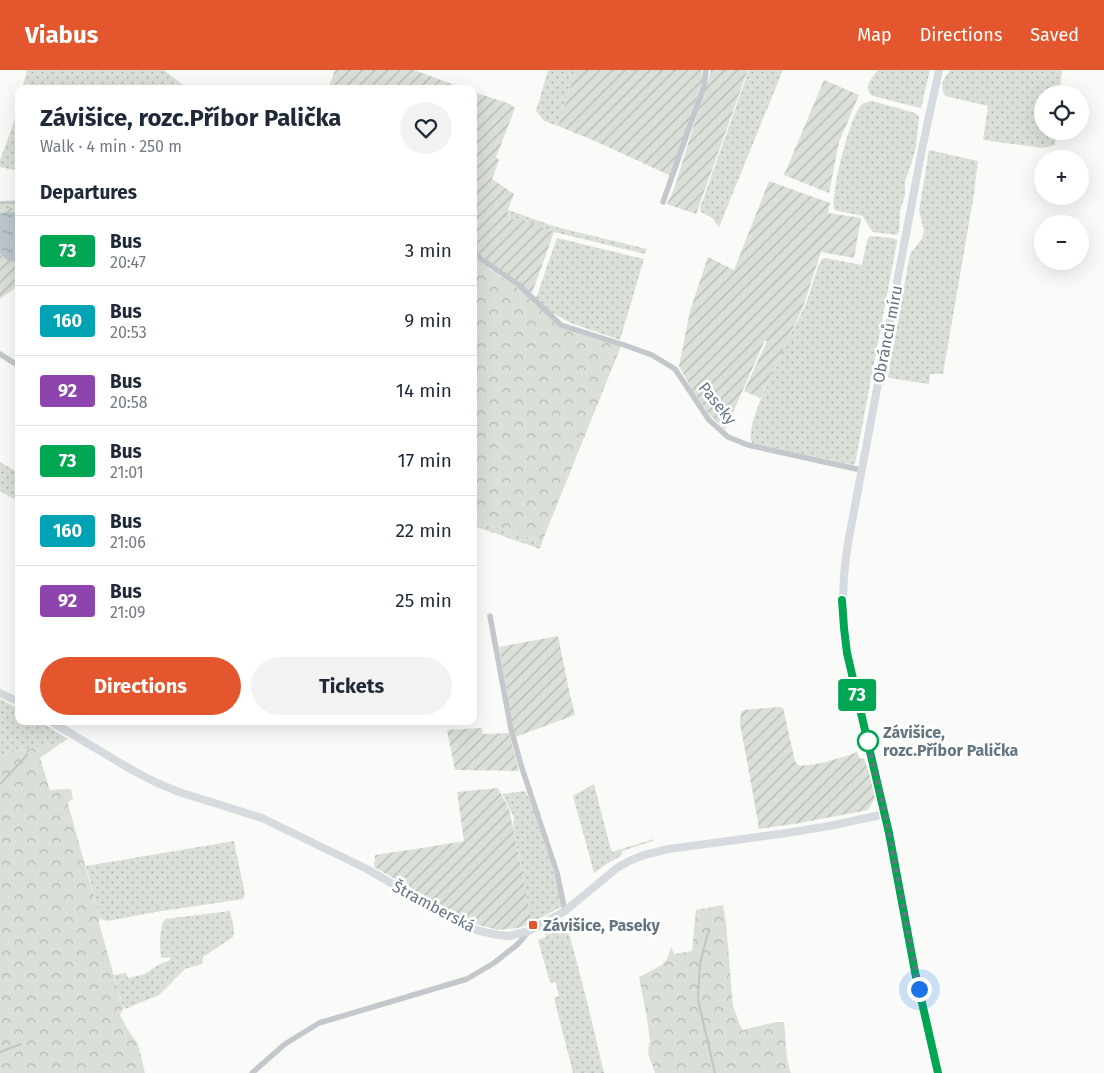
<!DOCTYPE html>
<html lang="en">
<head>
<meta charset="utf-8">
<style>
	body { margin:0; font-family:"Fira Sans",sans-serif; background:#f2f2f3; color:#1f2937; height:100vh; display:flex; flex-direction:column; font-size:19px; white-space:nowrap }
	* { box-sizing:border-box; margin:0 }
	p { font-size:16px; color:#747a83 }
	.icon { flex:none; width:28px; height:28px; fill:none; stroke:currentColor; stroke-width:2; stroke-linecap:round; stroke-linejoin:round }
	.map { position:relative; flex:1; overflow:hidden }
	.panel { position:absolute; left:15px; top:15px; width:462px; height:640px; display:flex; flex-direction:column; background:#fff; border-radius:10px; box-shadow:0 5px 20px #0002 }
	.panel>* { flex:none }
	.badge { padding:0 10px; border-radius:4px; font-size:18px; line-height:32px }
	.controls { position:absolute; left:1034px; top:15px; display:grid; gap:10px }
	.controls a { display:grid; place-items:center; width:55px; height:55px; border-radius:50%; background:#fff; box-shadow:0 5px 20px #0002; font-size:25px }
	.you { position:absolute; width:25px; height:25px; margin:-12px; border:4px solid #fff; border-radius:50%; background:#1a73e8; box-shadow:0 0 0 8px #1a73e833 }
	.map>.badge { position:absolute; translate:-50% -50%; box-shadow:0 0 0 2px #fff }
	h2 { padding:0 25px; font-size:19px; line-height:45px }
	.round { display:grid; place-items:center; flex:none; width:52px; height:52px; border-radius:26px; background:#f2f2f3 }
	.head { display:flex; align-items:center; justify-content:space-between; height:85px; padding:0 25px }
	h1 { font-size:24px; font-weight:700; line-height:38px }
	.action { display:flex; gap:10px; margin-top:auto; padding:10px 25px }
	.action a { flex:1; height:58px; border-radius:30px; background:#e4572e; color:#fff; font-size:20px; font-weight:700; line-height:58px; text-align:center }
	.action a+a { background:#f2f2f3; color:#1f2937 }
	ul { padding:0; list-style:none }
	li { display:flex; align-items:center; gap:15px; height:70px; padding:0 25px; border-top:1px solid #e0e1e3 }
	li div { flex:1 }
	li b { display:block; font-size:19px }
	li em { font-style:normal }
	li .badge { min-width:55px; font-weight:700; text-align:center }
	header { display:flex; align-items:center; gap:30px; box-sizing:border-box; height:70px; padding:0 25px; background:#e4572e; color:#fff }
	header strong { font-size:24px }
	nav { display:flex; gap:28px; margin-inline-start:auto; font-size:18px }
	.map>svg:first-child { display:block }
	.grass { fill:url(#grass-dots) }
	.forest { fill:url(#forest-crowns) }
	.garden { fill:url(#garden-furrows) }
	.water { fill:url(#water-ripples) }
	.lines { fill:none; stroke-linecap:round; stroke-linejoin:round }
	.stream { stroke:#bbc7cb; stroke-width:2 }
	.street { stroke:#c3c8cc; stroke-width:5.5 }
	.secondary { stroke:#d6dbdf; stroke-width:8 }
	.line-casing { stroke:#fff; stroke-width:11 }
	.line { stroke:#00a651; stroke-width:8 }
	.walk { stroke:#657683; stroke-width:5; stroke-dasharray:0 9 }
	.stop-dot { fill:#fff; stroke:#00a651; stroke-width:2.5 }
	.poi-dot { fill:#e4572e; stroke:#fff; stroke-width:2 }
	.labels { text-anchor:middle; stroke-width:5; stroke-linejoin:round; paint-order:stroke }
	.street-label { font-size:16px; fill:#657683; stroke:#fff }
	.stop-label { font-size:16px; font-weight:bold; fill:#657683; stroke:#fff; text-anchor:start }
	.poi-label { font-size:16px; font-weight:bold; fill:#657683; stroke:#fff; text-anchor:start }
</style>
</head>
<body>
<header>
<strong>Viabus</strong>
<nav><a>Map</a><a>Directions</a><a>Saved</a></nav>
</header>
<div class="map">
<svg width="1104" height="1003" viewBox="0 0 1104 1003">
	<defs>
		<pattern id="grass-dots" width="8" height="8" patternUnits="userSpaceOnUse" patternTransform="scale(1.25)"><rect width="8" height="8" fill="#dadfd7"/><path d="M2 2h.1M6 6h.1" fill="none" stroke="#b4b9b4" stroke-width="1.8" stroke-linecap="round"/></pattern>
		<pattern id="forest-crowns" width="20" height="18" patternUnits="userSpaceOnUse" patternTransform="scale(1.25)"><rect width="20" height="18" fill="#dadfd7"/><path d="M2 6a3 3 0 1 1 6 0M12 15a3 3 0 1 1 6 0" fill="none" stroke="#b4b9b4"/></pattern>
		<pattern id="garden-furrows" width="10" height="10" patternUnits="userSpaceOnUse" patternTransform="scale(1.25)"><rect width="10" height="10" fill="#dadfd7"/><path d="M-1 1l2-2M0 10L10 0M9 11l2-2" fill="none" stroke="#b4b9b4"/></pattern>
		<pattern id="water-ripples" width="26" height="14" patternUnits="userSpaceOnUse" patternTransform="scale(1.25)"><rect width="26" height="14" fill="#bbc7cb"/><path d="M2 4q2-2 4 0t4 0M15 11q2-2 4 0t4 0" fill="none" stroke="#9ca6aa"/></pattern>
	</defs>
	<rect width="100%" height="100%" fill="#fafaf8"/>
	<!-- grass -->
	<g class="grass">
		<polygon points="27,0 164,0 188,19 29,19 30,16 27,14 25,16 28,19 22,19"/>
		<polygon points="548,0 576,0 558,56 544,51 536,41"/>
		<polygon points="749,0 783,0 719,157 712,148 701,142 700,138"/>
		<path d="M878 0H930L921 38 873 26C862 18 872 8 878 0Z"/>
		<path d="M951 0H1062L1059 24H1042V61H1056L1055 75 1043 78 983 70 988 36 945 26C940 15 942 9 951 0Z"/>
		<path d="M872 31 915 43 919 46 916 77 911 95 905 111V125L900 141 899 162 896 165 873 162 871 160 863 146 834 140C831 121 848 55 859 38 861 33 867 32 872 31Z"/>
		<polygon points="19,32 19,87 17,88 15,92 19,96 19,101 0,97 0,90 14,52"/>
		<polygon points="929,80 978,91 974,124 943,304 930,304 929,314 889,308 888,306 910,184 921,170 923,165 924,160 919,141"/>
		<polygon points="19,130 19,138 0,138 0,131"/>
		<polygon points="508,140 556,157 647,179 645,184 554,162 517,149 514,150 510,149 509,143 507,142"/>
		<path d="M870 166 892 168 897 170V172L855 394 853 395 752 373C742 354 793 260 804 238 810 224 814 208 819 194L822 189 825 188 862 195 867 171Z"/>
		<polygon points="557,168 644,189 620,270 571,253 551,242 536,228"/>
		<polygon points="0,392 19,403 19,432 0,421"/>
		<polygon points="474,450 542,472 540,479 474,456"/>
		<polygon points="0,629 19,639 19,651 39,651 68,669 61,673 4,684 0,686"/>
		<polygon points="594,714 609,773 612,782 654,769 653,771 622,781 621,786 605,795 594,803 573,726"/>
		<polygon points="525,721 530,730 555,807 562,836 552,842 532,852 518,782 513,758 514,747 502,724"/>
		<polygon points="234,771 245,825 243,829 149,843 119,849 106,851 100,848 86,796"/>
		<path d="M230 841 234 859 233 867 203 887 202 894 185 899 159 925 125 939 123 937 114 905 126 903 128 908 145 904 158 895 170 890V887L161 888C160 878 159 857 165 849Z"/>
		<path d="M562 849 565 850C580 900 592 952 604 1003H573L554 928 559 926 556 912 550 913 538 870 546 867 544 859Z"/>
	</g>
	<!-- forest -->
	<g class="forest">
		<polygon points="474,185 489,199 518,218 559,256 621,276 542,472 474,450"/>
		<polygon points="61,673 40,688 50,720 71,719 73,729 71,730 68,733 69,738 100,848 99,853 123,938 120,945 128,960 138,974 145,1003 0,1003 0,686 4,684"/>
		<path d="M723 835 726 852 733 936 742 960 776 952H784C786 968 785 988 791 1003H655C652 990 645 986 650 972L647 948 639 907 662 895 667 889 671 877 674 884 692 881 696 840Z"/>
	</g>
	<!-- garden -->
	<g class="garden">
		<polygon points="335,0 414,0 466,19 328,19"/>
		<polygon points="576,0 702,0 702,12 671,106 595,71 558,56"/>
		<polygon points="711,0 748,0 696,144 667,134 674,119"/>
		<polygon points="824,10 859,25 839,72 829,123 784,105"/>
		<polygon points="474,22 510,34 515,38 496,87 499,90 492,109 514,124 507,142 508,143 510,149 514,150 517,148 554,162 532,223 488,191 474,179"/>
		<polygon points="769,111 830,133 828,143 861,148 854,188 821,182 803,237 760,328 744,321 767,271 765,270 725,360 709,344 693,321 679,296 690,241 708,187 734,200"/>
		<polygon points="0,138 19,138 19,215 0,229"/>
		<polygon points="558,566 570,625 575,645 515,667 499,577"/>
		<path d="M779 637 783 638 795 691 798 695C810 698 845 687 857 682L860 689 864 688 870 706 875 728 868 740 800 753 758 759V752L740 653 741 642 744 640Z"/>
		<polygon points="482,658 483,664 509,663 519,701 455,700 447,660"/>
		<polygon points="498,718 509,739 532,852 530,852 530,854 518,858 498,860 475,854 374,797 375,789 375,785 422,778 464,771 457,722"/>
	</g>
	<!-- water -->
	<polygon class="water" points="19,142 19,189 12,192 6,189 0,183 0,143"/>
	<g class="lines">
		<!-- stream -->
		<g class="stream">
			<polyline points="0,133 19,132"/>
			<polyline points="0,714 27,685"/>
			<polyline points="709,859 700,893 698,930 715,1003"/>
			<polyline points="0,982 21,974"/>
		</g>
		<!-- street -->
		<g class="street">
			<polyline points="663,132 704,16 706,0"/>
			<polyline points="474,182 481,189 520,216 561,255 624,275 652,285 675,299 709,350 728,367 748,375 861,400"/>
			<polyline points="0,284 19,296"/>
			<polyline points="490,546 511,659 521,695 557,803 565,841"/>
			<polyline points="252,1003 285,974 319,953 467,909 494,893 518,874 529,861"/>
		</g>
		<!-- secondary -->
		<g class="secondary">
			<polyline points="0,623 19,632"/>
			<polyline points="50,651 132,700 155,712 179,722 262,748 365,798 443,843 476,860 498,865 509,866 529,861 565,841 617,798 629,791 644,785 669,779 787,763 829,756 885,744"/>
			<path d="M938 1003 915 902 889 763 847 583C841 546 842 510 848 473L922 79 939 0"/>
		</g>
	</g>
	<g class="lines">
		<!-- line casing -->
		<g class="line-casing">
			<polyline id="line" points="842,530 844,558 847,583 889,763 915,902 938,1003"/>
		</g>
		<!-- line -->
		<use href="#line" class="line"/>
		<!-- walk -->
		<polyline class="walk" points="868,671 867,670 878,712 889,763 919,919"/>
	</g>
	<!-- markers -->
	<circle class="stop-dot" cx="868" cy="671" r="10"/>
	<rect class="poi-dot" x="528" y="850" width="10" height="10" rx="2.5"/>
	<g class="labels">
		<!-- street labels -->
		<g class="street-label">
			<text transform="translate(887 264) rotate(-79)" y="6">Obránců míru</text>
			<text transform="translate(718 333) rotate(51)" y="6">Paseky</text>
			<text transform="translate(434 836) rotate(28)" y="6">Štramberská</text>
		</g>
		<!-- stop labels -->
		<g class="stop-label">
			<text x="883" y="668">Závišice,<tspan x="883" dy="18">rozc.Příbor Palička</tspan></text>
		</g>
		<!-- poi labels -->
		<g class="poi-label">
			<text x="543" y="861">Závišice, Paseky</text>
		</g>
	</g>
</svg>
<div class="controls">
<a><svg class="icon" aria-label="locate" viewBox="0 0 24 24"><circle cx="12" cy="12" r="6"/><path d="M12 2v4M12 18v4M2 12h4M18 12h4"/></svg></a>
<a>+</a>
<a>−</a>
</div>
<div class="you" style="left:919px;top:919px"></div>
<b class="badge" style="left:857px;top:625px;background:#00a651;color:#fff">73</b>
<section class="panel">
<div class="head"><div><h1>Závišice, rozc.Příbor Palička</h1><p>Walk · 4 min · 250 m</p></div><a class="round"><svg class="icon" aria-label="heart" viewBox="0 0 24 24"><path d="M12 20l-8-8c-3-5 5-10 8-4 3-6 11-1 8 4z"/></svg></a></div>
<h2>Departures</h2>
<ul>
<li><span class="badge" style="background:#00a651;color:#fff">73</span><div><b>Bus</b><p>20:47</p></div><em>3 min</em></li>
<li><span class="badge" style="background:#00a3b4;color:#fff">160</span><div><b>Bus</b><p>20:53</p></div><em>9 min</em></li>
<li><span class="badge" style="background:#8e44ad;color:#fff">92</span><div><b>Bus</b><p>20:58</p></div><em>14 min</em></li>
<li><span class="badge" style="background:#00a651;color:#fff">73</span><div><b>Bus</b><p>21:01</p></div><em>17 min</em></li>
<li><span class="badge" style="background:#00a3b4;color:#fff">160</span><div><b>Bus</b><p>21:06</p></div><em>22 min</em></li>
<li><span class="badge" style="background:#8e44ad;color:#fff">92</span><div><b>Bus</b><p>21:09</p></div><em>25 min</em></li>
</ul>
<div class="action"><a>Directions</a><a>Tickets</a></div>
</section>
</div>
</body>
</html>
